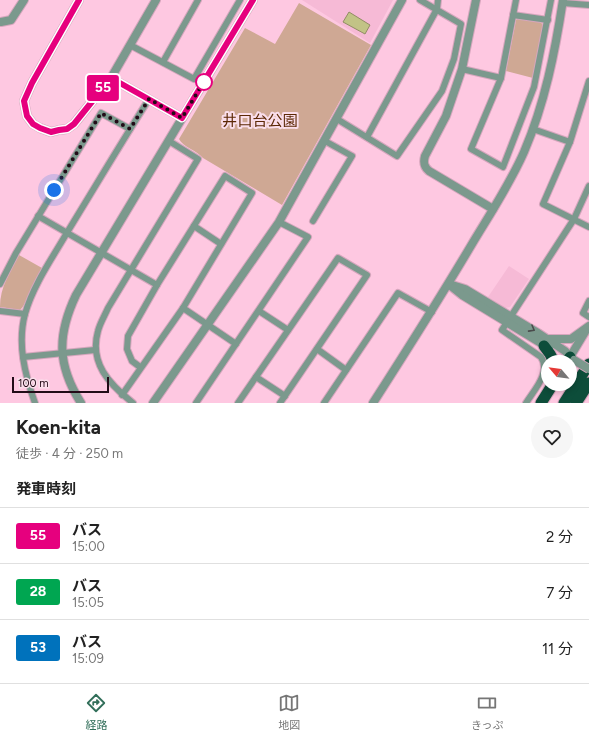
<!DOCTYPE html>
<html lang="ja">
<head>
<meta charset="utf-8">
<style>
	body { margin:0; font-family:Figtree,"Noto Sans JP",sans-serif; background:#f6f6f6; color:#222; height:100vh; display:flex; flex-direction:column; font-size:15px; white-space:nowrap }
	* { box-sizing:border-box; margin:0 }
	p { font-size:13px; color:#767676 }
	.icon { flex:none; width:22px; height:22px; fill:none; stroke:currentColor; stroke-width:2; stroke-linecap:round; stroke-linejoin:round }
	.map { position:relative; height:403px; overflow:hidden }
	.panel { display:flex; flex-direction:column; background:#fff; flex:1 }
	.panel>* { flex:none }
	.badge { padding:0 8px; border-radius:3px; font-size:14px; line-height:26px }
	.needle { width:26px; rotate:299deg }
	.tools { position:absolute; left:541px; top:355px; display:grid; gap:8px }
	.tools a { display:grid; place-items:center; width:36px; height:36px; border-radius:50%; background:#fff; box-shadow:0 2px 6px #0003; font-size:20px }
	.scale { position:absolute; left:12px; bottom:10px; width:97px; box-sizing:border-box; padding-left:4px; border:2px solid #220b17; border-top:0; font-size:11px; line-height:14px; white-space:nowrap; color:#220b17; -webkit-text-stroke:3px #fadeeb; paint-order:stroke }
	.you { position:absolute; width:20px; height:20px; margin:-10px; border:3px solid #fff; border-radius:50%; background:#1a73e8; box-shadow:0 0 0 6px #1a73e833 }
	.map>.badge { position:absolute; translate:-50% -50%; box-shadow:0 0 0 2px #fff }
	h2 { padding:0 16px; font-size:15px; line-height:36px }
	.round { display:grid; place-items:center; flex:none; width:42px; height:42px; border-radius:21px; background:#f6f6f6 }
	.overview { display:flex; align-items:center; justify-content:space-between; height:68px; padding:0 16px }
	h1 { font-size:19px; font-weight:700; line-height:30px }
	ul { padding:0; list-style:none }
	li { display:flex; align-items:center; gap:12px; height:56px; padding:0 16px; border-top:1px solid #e0e0e0 }
	li div { flex:1 }
	li b { display:block; font-size:15px }
	li em { font-style:normal }
	li .badge { min-width:44px; font-weight:700; text-align:center }
	.menu { display:flex; justify-content:space-around; align-items:center; height:56px; border-top:1px solid #e0e0e0; background:#fff; font-size:11px; color:#767676 }
	.menu a { display:grid; justify-items:center; gap:2px }
	.menu .on { color:#326f5a }
	.map>svg:first-child { display:block }
	.built { fill:#f6bad6 }
	.green { fill:#cfa894 }
	.water { fill:#c2c386; stroke:#928c65 }
	.lines { fill:none; stroke-linecap:round; stroke-linejoin:round }
	.minor-casing { stroke:#d6a6bd; stroke-width:8 }
	.tertiary-casing { stroke:#d6a6bd; stroke-width:10 }
	.motorway-casing { stroke:#d6a6bd; stroke-width:13 }
	.minor { stroke:#7b998d; stroke-width:6 }
	.tertiary { stroke:#7b998d; stroke-width:8 }
	.motorway { stroke:#0d4d3a; stroke-width:11 }
	.tertiary-bridge-casing { stroke:#d6a6bd; stroke-width:10; stroke-linecap:butt }
	.tertiary-bridge { stroke:#7b998d; stroke-width:8 }
	.oneway { stroke:#4a4b4c }
	.line-casing { stroke:#fff; stroke-width:9 }
	.line { stroke:#e6007e; stroke-width:6 }
	.walk { stroke:#220b17; stroke-width:4; stroke-dasharray:0 7.2 }
	.stop-dot { fill:#fff; stroke:#e6007e; stroke-width:2 }
	.labels { text-anchor:middle; stroke-width:4; stroke-linejoin:round; paint-order:stroke }
	.park-label { font-size:15px; fill:#5c2805; stroke:#fadeeb }
</style>
</head>
<body>
<div class="map">
<svg width="589" height="403" viewBox="0 0 589 403">
	<rect width="100%" height="100%" fill="#fec8e1"/>
	<!-- built -->
	<g class="built">
		<polygon points="302,0 393,0 370,43"/>
		<polygon points="509,266 529,279 510,307 505,308 488,297"/>
	</g>
	<!-- green -->
	<g class="green">
		<path d="M299 3 371 45 282 205 203 158C196 150 183 147 179 139L245 28 275 44Z"/>
		<polygon points="519,18 541,22 543,26 533,78 506,71 516,20"/>
		<path d="M19 255 42 268C38 276 25 307 20 310L0 307C0 287 10 272 19 255Z"/>
	</g>
	<!-- water -->
	<polygon class="water" points="349,12 370,25 365,34 343,22"/>
	<g class="lines">
		<!-- minor casing -->
		<g class="minor-casing">
			<g id="minor">
				<polyline points="516,0 501,78 471,149 503,167 534,87 551,0"/>
				<polyline points="563,3 589,5"/>
				<polyline points="513,15 548,20"/>
				<polyline points="130,45 194,79 240,0"/>
				<polyline points="163,62 198,0"/>
				<polyline points="462,69 501,78"/>
				<polyline points="589,81 570,142 543,204 589,227"/>
				<polyline points="337,119 397,156 442,91 454,59 461,24 420,0"/>
				<polyline points="533,129 570,142"/>
				<polyline points="367,137 437,9 438,0"/>
				<polyline points="38,216 157,285"/>
				<polyline points="313,221 352,156 325,141"/>
				<polyline points="194,226 221,244"/>
				<polyline points="0,284 16,253 101,113 130,129"/>
				<polyline points="589,301 583,313 589,317"/>
				<polyline points="183,308 236,344"/>
				<polyline points="0,311 25,314"/>
				<polyline points="259,311 288,330"/>
				<polyline points="317,349 346,370"/>
				<polyline points="23,357 95,350"/>
				<polyline points="256,377 285,396"/>
				<polyline points="122,395 183,308 252,193 225,176 157,285 128,336 127,349 132,361 140,367"/>
				<path d="M35 403C25 375 17 344 25 314 33 285 53 257 68 231 95 187 121 143 149 99"/>
				<path d="M133 403C109 384 89 363 98 331 100 323 105 315 108 308L198 159 169 141"/>
				<polyline points="196,403 308,237 279,222"/>
				<polyline points="238,403 338,258 367,275 280,403"/>
				<polyline points="324,403 398,293 432,312"/>
				<path d="M526 403C535 389 551 372 541 357L502 330 574 219 589 186"/>
			</g>
		</g>
		<!-- tertiary casing -->
		<g class="tertiary-casing">
			<g id="tertiary">
				<polyline points="79,0 32,83 24,101 27,116 33,124 40,128 51,132 59,130 67,129 74,124 111,78 156,0"/>
				<path d="M476 0 462 69 446 116 425 156C423 163 424 167 429 171L493 209"/>
				<polyline points="1,22 11,20 24,0"/>
				<polyline points="111,78 182,118"/>
				<polyline points="449,284 465,289 538,333 565,351 573,359"/>
				<polyline points="452,287 462,295 549,348"/>
				<polyline points="549,339 571,339 589,326"/>
				<polyline points="570,357 585,332"/>
				<path d="M81 403C57 365 57 335 76 295L253 0"/>
				<polyline points="153,403 279,222 402,0"/>
				<path d="M373 403C407 350 440 298 472 244 490 214 510 184 524 152 545 103 555 52 563 0"/>
			</g>
		</g>
		<!-- motorway casing -->
		<g class="motorway-casing">
			<g id="motorway">
				<polyline points="544,346 550,354 554,362"/>
				<polyline points="567,362 570,357"/>
				<polyline points="541,403 553,384"/>
				<polyline points="564,403 589,364"/>
				<polyline points="576,403 589,383"/>
			</g>
		</g>
		<!-- minor -->
		<use href="#minor" class="minor"/>
		<!-- tertiary -->
		<use href="#tertiary" class="tertiary"/>
		<!-- motorway -->
		<use href="#motorway" class="motorway"/>
		<!-- tertiary-bridge casing -->
		<g class="tertiary-bridge-casing">
			<polyline id="tertiary-bridge" points="574,360 589,369"/>
		</g>
		<!-- tertiary-bridge -->
		<use href="#tertiary-bridge" class="tertiary-bridge"/>
	</g>
	<!-- one-way arrows -->
	<defs><path id="oneway-chevron" d="M-2-3.5L2.5 0L-2 3.5" fill="none" stroke-width="1.6" stroke-linecap="round" stroke-linejoin="round"/></defs>
	<use class="oneway" href="#oneway-chevron" transform="translate(532 329) rotate(29)"/>
	<g class="lines">
		<!-- line casing -->
		<g class="line-casing">
			<polyline id="line" points="79,0 32,83 24,101 27,116 33,124 40,128 51,132 59,130 67,129 74,124 111,78 182,118 253,0"/>
		</g>
		<!-- line -->
		<use href="#line" class="line"/>
		<!-- walk -->
		<polyline class="walk" points="54,190 101,113 130,129 149,99 182,118 206,78 204,82"/>
	</g>
	<!-- markers -->
	<circle class="stop-dot" cx="204" cy="82" r="8"/>
	<g class="labels">
		<!-- park labels -->
		<g class="park-label">
			<text x="260" y="126">井口台公園</text>
		</g>
	</g>
</svg>
<div class="tools">
<a><svg class="needle" viewBox="-14 -14 28 28"><path d="M0-13l5 13h-10z" fill="#e53935"/><path d="M0 13l5-13h-10z" fill="#767676"/></svg></a>
</div>
<div class="scale">100 m</div>
<div class="you" style="left:54px;top:190px"></div>
<b class="badge" style="left:103px;top:88px;background:#e6007e;color:#fff">55</b>
</div>
<section class="panel">
<div class="overview"><div><h1>Koen-kita</h1><p>徒歩 · 4 分 · 250 m</p></div><a class="round"><svg class="icon" aria-label="heart" viewBox="0 0 24 24"><path d="M12 20l-8-8c-3-5 5-10 8-4 3-6 11-1 8 4z"/></svg></a></div>
<h2>発車時刻</h2>
<ul>
<li><span class="badge" style="background:#e6007e;color:#fff">55</span><div><b>バス</b><p>15:00</p></div><em>2 分</em></li>
<li><span class="badge" style="background:#00a651;color:#fff">28</span><div><b>バス</b><p>15:05</p></div><em>7 分</em></li>
<li><span class="badge" style="background:#0072bc;color:#fff">53</span><div><b>バス</b><p>15:09</p></div><em>11 分</em></li>
</ul>
</section>
<nav class="menu">
<a class="on"><svg class="icon" aria-label="directions" viewBox="0 0 24 24"><path d="M12 3l9 9-9 9-9-9zM9 14v-3h6M13 9l2 2-2 2"/></svg>経路</a>
<a><svg class="icon" aria-label="map" viewBox="0 0 24 24"><path d="M3 6l6-2 6 2 6-2v14l-6 2-6-2-6 2zM9 4v14M15 6v14"/></svg>地図</a>
<a><svg class="icon" aria-label="tickets" viewBox="0 0 24 24"><path d="M3 7h18v10H3zM15 7v10"/></svg>きっぷ</a>
</nav>
</body>
</html>
